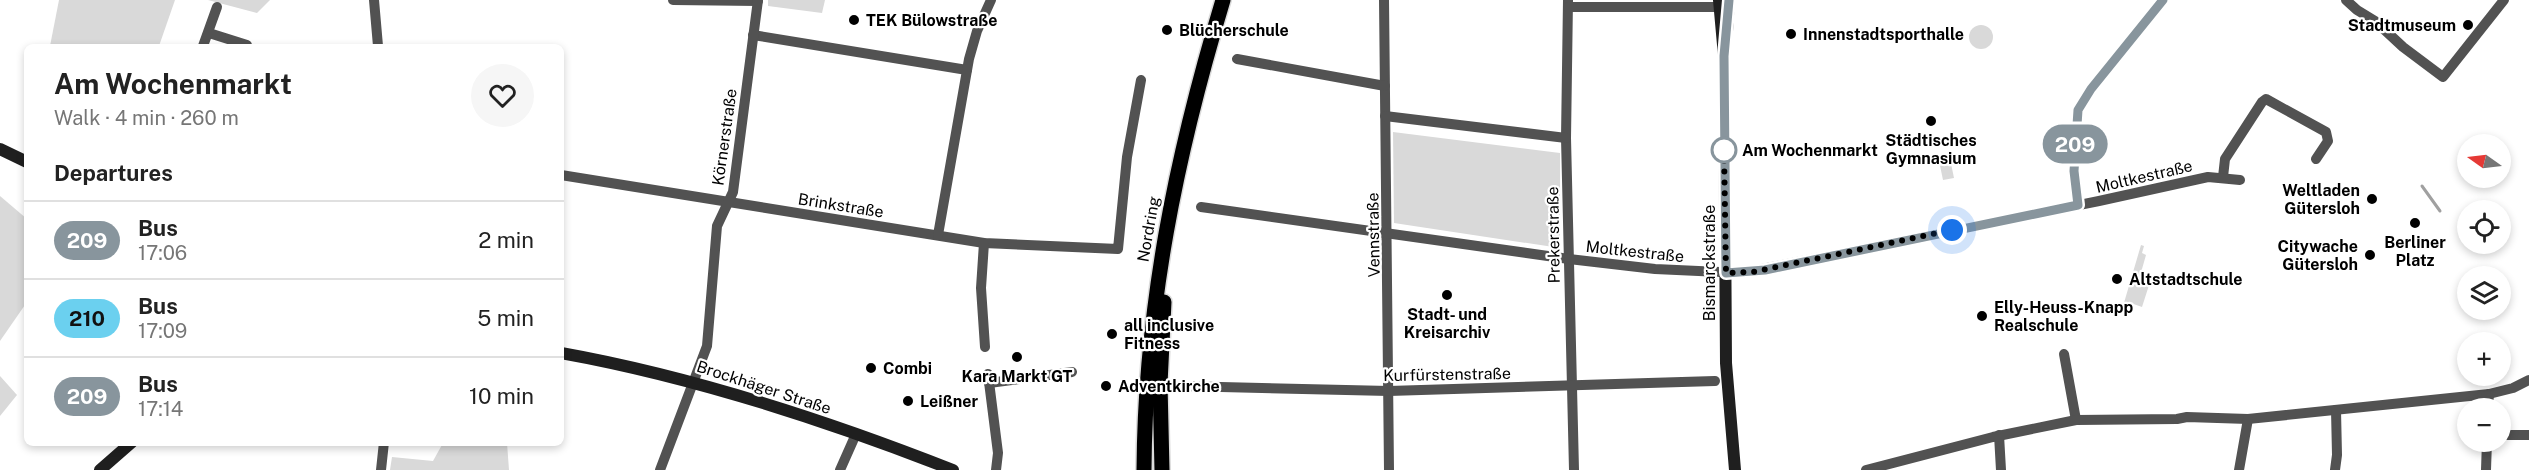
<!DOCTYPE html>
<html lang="en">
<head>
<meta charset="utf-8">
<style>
	body { margin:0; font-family:"Public Sans",sans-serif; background:#f6f6f6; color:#222; height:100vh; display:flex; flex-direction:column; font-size:22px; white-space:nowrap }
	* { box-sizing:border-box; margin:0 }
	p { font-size:20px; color:#767676 }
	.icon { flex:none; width:33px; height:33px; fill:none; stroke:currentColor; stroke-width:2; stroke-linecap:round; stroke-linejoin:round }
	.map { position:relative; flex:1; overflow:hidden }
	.drawer { position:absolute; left:24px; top:44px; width:540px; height:402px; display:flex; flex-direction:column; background:#fff; border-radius:9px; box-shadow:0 3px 9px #0003 }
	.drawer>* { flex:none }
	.badge { padding:0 12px; border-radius:20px; font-size:21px; line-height:39px }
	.needle { width:39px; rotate:284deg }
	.tools { position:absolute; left:2457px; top:134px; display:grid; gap:12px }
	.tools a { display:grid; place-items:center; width:54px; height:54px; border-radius:50%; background:#fff; box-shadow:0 3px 9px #0003; font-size:30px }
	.you { position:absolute; width:30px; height:30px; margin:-15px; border:4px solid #fff; border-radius:50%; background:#1a73e8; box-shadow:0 0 0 9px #1a73e833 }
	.map>.badge { position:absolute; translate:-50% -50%; box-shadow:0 0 0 3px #fff }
	h2 { padding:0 30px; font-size:22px; line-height:54px }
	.round { display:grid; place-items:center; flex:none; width:63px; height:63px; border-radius:32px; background:#f6f6f6 }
	.head { display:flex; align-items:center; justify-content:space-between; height:102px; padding:0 30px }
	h1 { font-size:28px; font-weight:700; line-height:45px }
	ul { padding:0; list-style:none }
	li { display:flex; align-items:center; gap:18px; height:78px; padding:0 30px; border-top:2px solid #e0e0e0 }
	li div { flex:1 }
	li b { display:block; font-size:22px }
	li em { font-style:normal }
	li .badge { min-width:66px; font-weight:700; text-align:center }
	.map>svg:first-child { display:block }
	.green { fill:#d9d9d9 }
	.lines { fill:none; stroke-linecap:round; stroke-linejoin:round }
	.stream { stroke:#a0a0a0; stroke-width:3 }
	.primary-casing { stroke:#dbdbdb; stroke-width:18 }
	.street { stroke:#525252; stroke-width:10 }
	.secondary { stroke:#1f1f1f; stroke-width:12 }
	.primary { stroke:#000; stroke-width:15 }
	.line-casing { stroke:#fff; stroke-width:14 }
	.line { stroke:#88959d; stroke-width:9 }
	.walk { stroke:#000; stroke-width:6; stroke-dasharray:0 10.8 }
	.poi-dot { fill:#000; stroke:#fff; stroke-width:2 }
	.stop-dot { fill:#fff; stroke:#88959d; stroke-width:3 }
	.labels { text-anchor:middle; stroke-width:4.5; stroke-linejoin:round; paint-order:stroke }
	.poi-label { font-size:16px; font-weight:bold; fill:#000; stroke:#fff; text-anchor:start }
	.street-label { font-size:16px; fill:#000; stroke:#fff }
	.stop-label { font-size:16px; font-weight:bold; fill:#000; stroke:#fff; text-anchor:start }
</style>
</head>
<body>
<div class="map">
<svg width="2529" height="470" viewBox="0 0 2529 470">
	<rect width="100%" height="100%" fill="#fff"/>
	<!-- green -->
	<g class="green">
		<polygon points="59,0 175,0 159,46 50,46"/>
		<polygon points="208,0 270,0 257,13"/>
		<polygon points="768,0 825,0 822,13 768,6"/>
		<circle cx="1981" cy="37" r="12"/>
		<polygon points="1393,132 1560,153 1560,248 1394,223"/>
		<polygon points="1949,154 1954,178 1943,180 1938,156"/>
		<polygon points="0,196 27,219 27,302 0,341"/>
		<polygon points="2141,245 2144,246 2142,253 2146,255 2140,276 2151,279 2142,307 2128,302 2124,314 2121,313"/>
		<polygon points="0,376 17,395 0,416"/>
		<polygon points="443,443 507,443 509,470 390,470 392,457 433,461"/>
	</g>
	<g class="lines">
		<!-- stream -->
		<polyline class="stream" points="2422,186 2440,211"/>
		<!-- primary casing -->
		<g class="primary-casing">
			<g id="primary">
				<path d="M1144 470C1145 307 1176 156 1223 0"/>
				<polyline points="1162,470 1160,384 1164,302"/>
			</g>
		</g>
		<!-- street -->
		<g class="street">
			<polyline points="374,0 378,46"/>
			<polyline points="673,0 758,1"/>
			<polyline points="1384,0 1389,470"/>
			<polyline points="1568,0 1566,138 1574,470"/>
			<polyline points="2346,0 2357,10 2375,21 2403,47 2443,77 2504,0"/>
			<polyline points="1568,7 1726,7"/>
			<polyline points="209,33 247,45"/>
			<polyline points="753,35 967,70"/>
			<polyline points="203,46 217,7"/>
			<polyline points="1237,59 1385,86"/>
			<polyline points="1385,116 1566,138"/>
			<polyline points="561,175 984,243 1118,249 1127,157 1141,80"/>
			<polyline points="2223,177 2225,159 2262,102 2266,99 2326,132 2328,141 2316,159"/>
			<polyline points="2078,205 2074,171 2078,110 2091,89 2163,0"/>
			<polyline points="1201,207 1569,259 1655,269 1742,273 2099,201 2208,177 2240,180"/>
			<polyline points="938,235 969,59 977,31 991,0"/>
			<polyline points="984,243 981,288 985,347"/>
			<polyline points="2064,354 2076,420"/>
			<polyline points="988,374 998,453 996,470"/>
			<polyline points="989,383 1072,372"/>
			<polyline points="1180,386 1389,391 1715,381"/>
			<polyline points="2488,408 2489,394"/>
			<polyline points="1999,435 2001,470"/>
			<polyline points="2500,435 2529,435"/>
			<polyline points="381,470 384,442"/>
			<polyline points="660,470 707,346 717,226 733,192 758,0"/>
			<polyline points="840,470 856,434"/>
			<polyline points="1866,470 1993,437 2076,420 2177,419 2187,417 2248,419 2489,394 2513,388 2529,380"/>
			<polyline points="2239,470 2248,419"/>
			<polyline points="2335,470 2337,455 2336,410"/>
			<polyline points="2486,470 2487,441"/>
		</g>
		<!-- secondary -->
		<g class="secondary">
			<polyline points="1719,0 1724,56 1726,363 1735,470"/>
			<polyline points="1727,31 1729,0"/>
			<polyline points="0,149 27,162"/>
			<path d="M561 353C695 377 826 420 953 470"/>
			<polyline points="100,470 132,442"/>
		</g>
		<!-- primary -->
		<use href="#primary" class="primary"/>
	</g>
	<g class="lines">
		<!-- line casing -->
		<g class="line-casing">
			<polyline id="line" points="1729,0 1724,56 1726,273 1765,270 2078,205 2074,171 2078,110 2091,89 2163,0"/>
		</g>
		<!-- line -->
		<use href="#line" class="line"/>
		<!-- walk -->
		<polyline class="walk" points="1724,150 1726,273 1753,272 1952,230"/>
	</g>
	<!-- markers -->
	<g class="poi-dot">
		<circle cx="854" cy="20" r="6"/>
		<circle cx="2468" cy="25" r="6"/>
		<circle cx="1167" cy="30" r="6"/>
		<circle cx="1791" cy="34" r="6"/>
		<circle cx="1931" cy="121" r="6"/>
		<circle cx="2372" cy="199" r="6"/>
		<circle cx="2415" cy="223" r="6"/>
		<circle cx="2370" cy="255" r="6"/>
		<circle cx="2117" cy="279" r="6"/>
		<circle cx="1447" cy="295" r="6"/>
		<circle cx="1982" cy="316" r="6"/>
		<circle cx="1112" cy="334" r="6"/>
		<circle cx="1017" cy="357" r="6"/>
		<circle cx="871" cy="368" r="6"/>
		<circle cx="1106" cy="386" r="6"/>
		<circle cx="908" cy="401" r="6"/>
	</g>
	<circle class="stop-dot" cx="1724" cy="150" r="12"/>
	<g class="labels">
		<!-- poi labels -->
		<g class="poi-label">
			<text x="866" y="26">TEK Bülowstraße</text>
			<text x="2456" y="31" text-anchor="end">Stadtmuseum</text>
			<text x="1179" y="36">Blücherschule</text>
			<text x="1803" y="40">Innenstadtsporthalle</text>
			<text x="1931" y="146" text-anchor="middle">Städtisches<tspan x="1931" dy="18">Gymnasium</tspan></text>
			<text x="2360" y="196" text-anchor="end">Weltladen<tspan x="2360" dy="18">Gütersloh</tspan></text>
			<text x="2415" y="248" text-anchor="middle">Berliner<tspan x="2415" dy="18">Platz</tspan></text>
			<text x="2358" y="252" text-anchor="end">Citywache<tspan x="2358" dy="18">Gütersloh</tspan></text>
			<text x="2129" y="285">Altstadtschule</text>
			<text x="1994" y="313">Elly-Heuss-Knapp<tspan x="1994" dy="18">Realschule</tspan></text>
			<text x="1447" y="320" text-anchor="middle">Stadt- und<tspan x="1447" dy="18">Kreisarchiv</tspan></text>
			<text x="1124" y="331">all inclusive<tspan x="1124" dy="18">Fitness</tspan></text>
			<text x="883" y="374">Combi</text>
			<text x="1017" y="382" text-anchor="middle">Kara Markt GT</text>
			<text x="1118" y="392">Adventkirche</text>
			<text x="920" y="407">Leißner</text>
		</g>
		<!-- street labels -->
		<g class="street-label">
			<text transform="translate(724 137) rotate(-82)" y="6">Körnerstraße</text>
			<text transform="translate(2144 176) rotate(-13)" y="6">Moltkestraße</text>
			<text transform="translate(841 205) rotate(9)" y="6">Brinkstraße</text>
			<text transform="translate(1148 229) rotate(-80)" y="6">Nordring</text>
			<text transform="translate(1373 235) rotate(-91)" y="6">Vennstraße</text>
			<text transform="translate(1553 235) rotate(-91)" y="6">Prekerstraße</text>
			<text transform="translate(1635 251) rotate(6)" y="6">Moltkestraße</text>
			<text transform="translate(1709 263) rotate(-90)" y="6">Bismarckstraße</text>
			<text transform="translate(1447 374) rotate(-1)" y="6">Kurfürstenstraße</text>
			<text transform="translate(764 387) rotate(18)" y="6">Brockhäger Straße</text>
		</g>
		<!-- stop labels -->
		<g class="stop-label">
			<text x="1742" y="156">Am Wochenmarkt</text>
		</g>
	</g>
</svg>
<div class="tools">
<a><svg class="needle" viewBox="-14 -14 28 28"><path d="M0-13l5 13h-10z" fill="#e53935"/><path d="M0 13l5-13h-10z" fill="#767676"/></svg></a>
<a><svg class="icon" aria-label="locate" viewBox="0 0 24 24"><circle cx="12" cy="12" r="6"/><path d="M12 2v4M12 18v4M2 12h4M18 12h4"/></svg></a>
<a><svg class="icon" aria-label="layers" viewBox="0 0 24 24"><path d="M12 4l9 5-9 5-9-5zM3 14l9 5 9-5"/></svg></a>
<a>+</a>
<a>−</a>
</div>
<div class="you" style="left:1952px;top:230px"></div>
<b class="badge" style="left:2075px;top:144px;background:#88959d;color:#fff">209</b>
<section class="drawer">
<div class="head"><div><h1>Am Wochenmarkt</h1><p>Walk · 4 min · 260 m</p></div><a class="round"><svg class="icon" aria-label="heart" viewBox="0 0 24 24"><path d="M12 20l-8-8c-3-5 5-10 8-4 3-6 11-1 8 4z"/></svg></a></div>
<h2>Departures</h2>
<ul>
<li><span class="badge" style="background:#88959d;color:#fff">209</span><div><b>Bus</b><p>17:06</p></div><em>2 min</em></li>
<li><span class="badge" style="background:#6bd0ef;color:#111">210</span><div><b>Bus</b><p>17:09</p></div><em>5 min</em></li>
<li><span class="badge" style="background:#88959d;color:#fff">209</span><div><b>Bus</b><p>17:14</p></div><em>10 min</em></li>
</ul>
</section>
</div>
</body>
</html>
